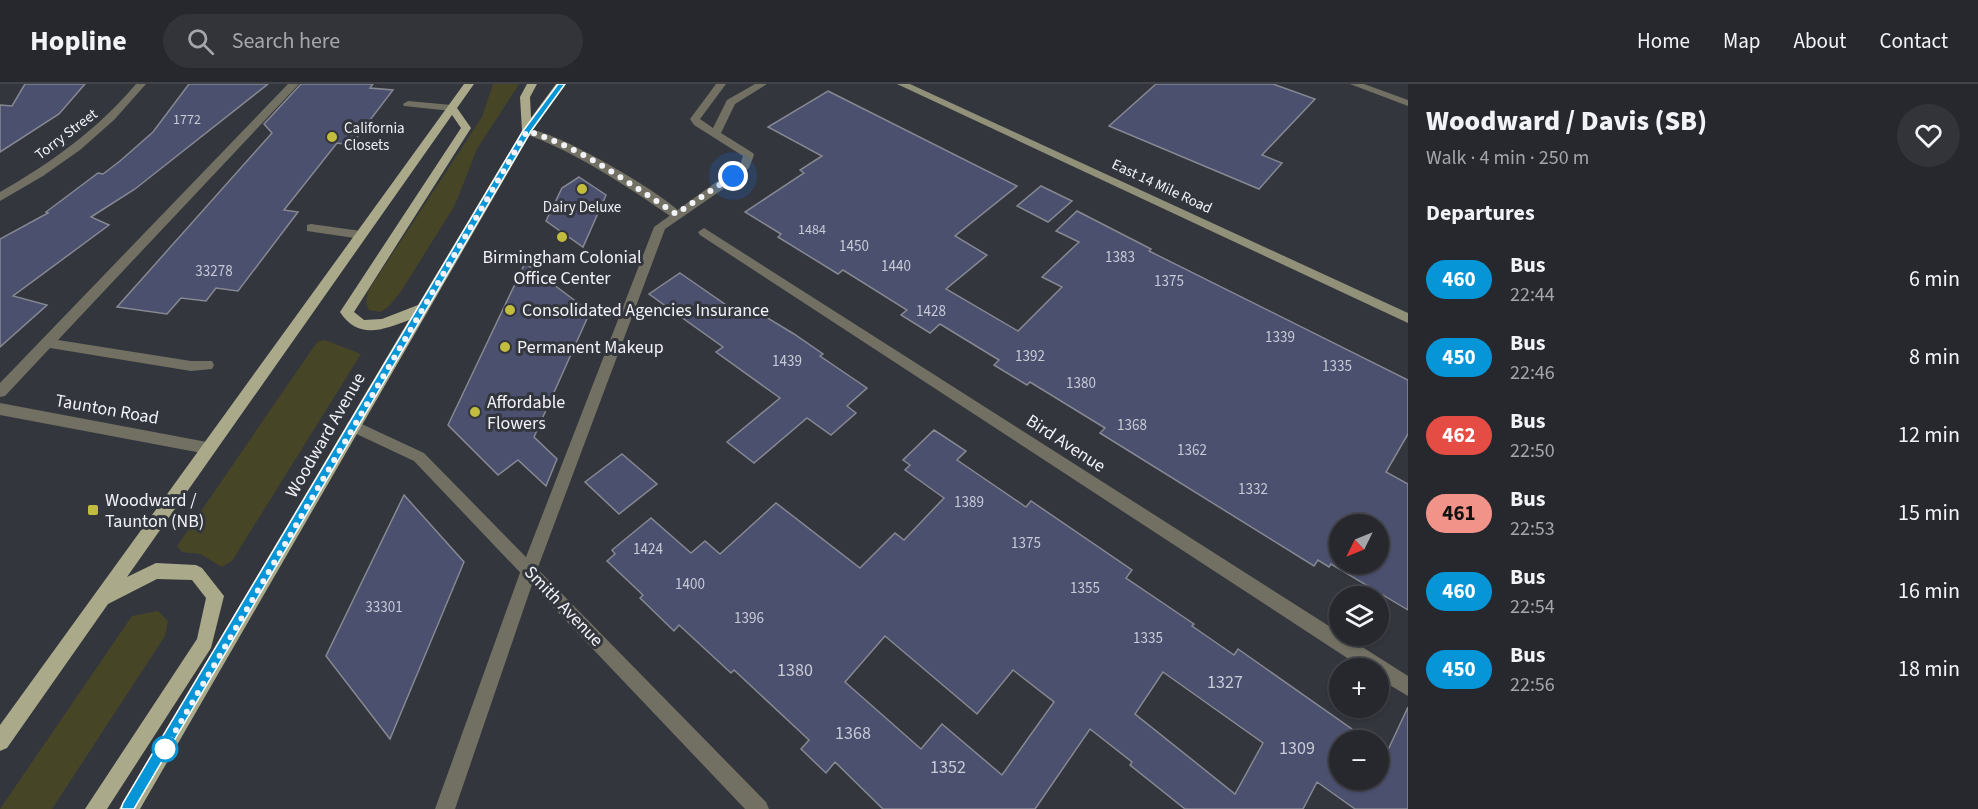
<!DOCTYPE html>
<html lang="en">
<head>
<meta charset="utf-8">
<style>
	body { margin:0; font-family:"Source Sans 3",sans-serif; background:#33343a; color:#f1f3f6; height:100vh; display:flex; flex-direction:column; font-size:22px; white-space:nowrap }
	* { box-sizing:border-box; margin:0 }
	p { font-size:20px; color:#a4a6aa }
	.icon { flex:none; width:33px; height:33px; fill:none; stroke:currentColor; stroke-width:2; stroke-linecap:round; stroke-linejoin:round }
	.map { position:relative; flex:1; overflow:hidden }
	.sheet { display:flex; flex-direction:column; background:#27282e; width:570px }
	.sheet>* { flex:none }
	.badge { padding:0 12px; border-radius:20px; font-size:21px; line-height:39px }
	.needle { width:39px; rotate:227deg }
	.buttons { position:absolute; left:1329px; top:430px; display:grid; gap:12px }
	.buttons a { display:grid; place-items:center; width:60px; height:60px; border-radius:50%; background:#27282e; box-shadow:0 2px 4px #0004,0 0 0 2px #43444a; font-size:30px }
	.you { position:absolute; width:30px; height:30px; margin:-15px; border:4px solid #fff; border-radius:50%; background:#1a73e8; box-shadow:0 0 0 9px #1a73e833 }
	.map>.badge { position:absolute; translate:-50% -50%; box-shadow:0 0 0 3px #fff }
	h2 { padding:0 18px; font-size:22px; line-height:54px }
	.round { display:grid; place-items:center; flex:none; width:63px; height:63px; border-radius:32px; background:#33343a }
	.overview { display:flex; align-items:center; justify-content:space-between; height:102px; padding:0 18px }
	h1 { font-size:28px; font-weight:800; line-height:45px }
	ul { padding:0; list-style:none }
	li { display:flex; align-items:center; gap:18px; height:78px; padding:0 18px }
	li div { flex:1 }
	li b { display:block; font-size:22px }
	li em { font-style:normal }
	li .badge { min-width:66px; font-weight:700; text-align:center }
	header { display:flex; align-items:center; gap:36px; box-sizing:border-box; height:84px; padding:0 30px; background:#27282e; border-bottom:2px solid #43444a }
	header strong { font-size:28px }
	nav { display:flex; gap:33px; margin-inline-start:auto; font-size:21px }
	.search { width:420px; height:54px; background:#33343a; display:flex; align-items:center; gap:15px; box-sizing:border-box; padding:0 21px; border-radius:33px; color:#a4a6aa; font-size:22px }
	main { display:flex; flex:1; min-height:0 }
	.map>svg:first-child { display:block }
	.green { fill:#464526 }
	.building { fill:#4b506f; stroke:#868892; stroke-width:1.5; fill-rule:evenodd }
	.lines { fill:none; stroke-linecap:round; stroke-linejoin:round }
	.lane { fill:#717062; fill-rule:evenodd }
	.street { fill:#717062; fill-rule:evenodd }
	.secondary { fill:#919179; fill-rule:evenodd }
	.primary { fill:#aaaa8b; fill-rule:evenodd }
	.line { fill:#0696d7; stroke:#fff; stroke-width:1.5 }
	.walk { stroke:#f2f3f8; stroke-width:6; stroke-dasharray:0 10.8 }
	.poi-dot { fill:#c3bd3f; stroke:#34363e; stroke-width:2 }
	.stop-dot { fill:#fff; stroke:#0696d7; stroke-width:3 }
	.labels { text-anchor:middle; stroke-width:6; stroke-linejoin:round; paint-order:stroke }
	.far-number-label { font-size:14px; fill:#c8cad6 }
	.far-poi-label { font-size:15px; fill:#f2f3f8; stroke:#34363e; text-anchor:start }
	.far-street-label { font-size:15px; fill:#f2f3f8; stroke:#34363e }
	.number-label { font-size:15px; fill:#c8cad6 }
	.poi-label { font-size:18px; fill:#f2f3f8; stroke:#34363e; text-anchor:start }
	.street-label { font-size:18px; fill:#f2f3f8; stroke:#34363e }
	.near-number-label { font-size:18px; fill:#c8cad6 }
</style>
</head>
<body>
<header>
<strong>Hopline</strong>
<div class="search"><svg class="icon" aria-label="search" viewBox="0 0 24 24"><circle cx="10" cy="10" r="6"/><path d="M15 15l6 6"/></svg>Search here</div>
<nav><a>Home</a><a>Map</a><a>About</a><a>Contact</a></nav>
</header>
<main>
<div class="map">
<svg width="1408" height="725" viewBox="0 0 1408 725">
	<rect width="100%" height="100%" fill="#34363e"/>
	<!-- green -->
	<g class="green">
		<polygon points="493,0 519,0 477,65 455,121 400,209 388,223 380,228 369,226 366,218 368,207 482,33"/>
		<polygon points="325,256 361,270 232,477 222,483 200,470 182,468 177,462 317,258"/>
		<polygon points="158,527 168,537 165,552 52,725 0,725 132,532"/>
	</g>
	<!-- building -->
	<g class="building">
		<polygon points="25,0 85,0 59,30 0,68 0,21 12,22"/>
		<polygon points="189,0 268,0 135,105 91,133 109,141 13,212 47,221 0,263 0,155 48,129 46,128 98,89 103,90 120,77 153,48"/>
		<polygon points="301,0 373,0 370,4 393,6 351,61 337,59 284,126 298,128 238,207 216,204 206,217 181,214 167,230 117,223 272,49 264,40"/>
		<polygon points="1156,0 1273,0 1315,15 1262,71 1282,79 1259,105 1109,42"/>
		<path d="M828 7 1017 102 955 152 987 171 946 205 1018 247 1062 203 1042 193 1079 158 1056 147 1077 127 1151 165 1149 167 1408 296V350L1386 388 1408 400V526L1331 480 1329 483 1318 476 1314 482 1100 349 1105 344 1030 298 1027 301 994 281 999 276 940 240 930 249 901 231 907 226 843 186 838 190 778 153 781 150 745 128 804 89 800 86 822 72 768 43ZM1340 441H1378V480H1340Z"/>
		<polygon points="579,93 606,111 583,163 546,137 562,104"/>
		<polygon points="1041,102 1072,117 1048,138 1017,122"/>
		<polygon points="525,179 590,228 534,353 557,375 546,402 518,376 498,391 448,341"/>
		<polygon points="680,189 735,227 738,225 749,232 756,227 794,250 823,270 820,272 867,304 847,322 856,329 831,351 807,334 754,379 727,358 780,314 716,268 723,263 649,210"/>
		<path d="M934 346 966 367 957 376 1026 423 1031 417 1132 486 1126 494 1194 540 1192 542 1234 571 1238 565 1369 657H1340V696H1378V663L1387 668 1408 623V725H1355L1317 698 1303 725H1185L1130 681 1132 678 1090 645 1035 725H883L835 678 826 689 801 665 809 656 734 586 731 589 679 541 674 547 640 514 643 511 607 477 615 470 612 466 651 434 691 469 705 457 720 470 776 419 860 484 895 449 904 456 944 414 905 386 910 381 903 376ZM885 552 977 630 1013 586 1054 618 1002 691 942 640 921 665 845 598ZM1163 588 1263 659 1235 710 1135 630Z"/>
		<polygon points="622,370 657,400 619,430 585,398"/>
		<polygon points="404,411 464,478 390,655 326,572"/>
	</g>
	<g class="lines">
		<!-- lane -->
		<g class="lane">
			<polygon points="288,0 299,0 58,256 191,277 212,277 214,281 212,285 191,287 50,264 5,312 0,313 0,299"/>
			<polygon points="716,0 726,0 700,35 713,44 727,16 755,0 767,0 735,20 721,49 753,69 754,71 749,84 726,103 665,145 537,486 455,725 435,725 521,486 654,143 740,81 743,72 694,41 690,35"/>
			<polygon points="408,17 452,21 457,24 452,27 404,22 403,20"/>
			<polygon points="311,140 361,147 367,151 361,155 307,147 307,141"/>
		</g>
		<!-- street -->
		<g class="street">
			<path d="M136 0H146L114 36 80 66 43 92 0 117V108C51 79 98 45 136 0Z"/>
			<polygon points="1350,0 1364,0 1408,16 1408,22"/>
			<path d="M523 45C548 41 666 111 683 131L681 134H673C625 101 578 69 523 49Z"/>
			<polygon points="704,144 1340,549 1340,552 1345,552 1408,592 1408,612 1378,594 1378,585 1364,585 700,151 698,148"/>
			<polygon points="0,319 207,358 212,360 215,364 212,368 207,370 0,331"/>
			<polygon points="353,336 424,369 766,718 769,725 745,725 414,377 348,346 346,342 348,338"/>
		</g>
		<!-- secondary -->
		<polygon class="secondary" points="897,0 910,0 1408,229 1408,239"/>
		<!-- primary -->
		<path class="primary" d="M464 0H474L457 24 471 44 354 228 364 236 382 235 418 221 522 47 520 13 527 0H537L530 13 531 34 556 0H566L532 47 140 725H119L409 236C383 246 358 256 340 228L461 44 452 31 127 493 156 479 196 481 202 484 224 512 211 564 107 725H85L197 555 206 514 192 496 157 495 108 520 7 664 0 667V641Z"/>
	</g>
	<!-- line -->
	<polygon class="line" points="558,0 565,0 531,47 134,725 121,725 123,719 523,47"/>
	<g class="lines">
		<!-- walk -->
		<path class="walk" d="M165 665 527 47C583 64 628 99 676 130L733 92"/>
	</g>
	<!-- markers -->
	<g class="poi-dot">
		<circle cx="332" cy="53" r="6"/>
		<circle cx="582" cy="105" r="6"/>
		<circle cx="562" cy="153" r="6"/>
		<circle cx="510" cy="226" r="6"/>
		<circle cx="505" cy="263" r="6"/>
		<circle cx="475" cy="328" r="6"/>
		<rect x="87" y="420" width="12" height="12" rx="3"/>
	</g>
	<circle class="stop-dot" cx="165" cy="665" r="12"/>
	<g class="labels">
		<!-- far-number labels -->
		<g class="far-number-label">
			<text x="187" y="40">1772</text>
			<text x="812" y="150">1484</text>
		</g>
		<!-- far-poi labels -->
		<g class="far-poi-label">
			<text x="344" y="49">California<tspan x="344" dy="17">Closets</tspan></text>
			<text x="582" y="128" text-anchor="middle">Dairy Deluxe</text>
		</g>
		<!-- far-street labels -->
		<g class="far-street-label">
			<text transform="translate(66 50) rotate(-37)" y="5">Torry Street</text>
			<text transform="translate(1162 102) rotate(25)" y="5">East 14 Mile Road</text>
		</g>
		<!-- number labels -->
		<g class="number-label">
			<text x="854" y="167">1450</text>
			<text x="1120" y="178">1383</text>
			<text x="896" y="187">1440</text>
			<text x="214" y="192">33278</text>
			<text x="1169" y="202">1375</text>
			<text x="931" y="232">1428</text>
			<text x="1280" y="258">1339</text>
			<text x="1030" y="277">1392</text>
			<text x="787" y="282">1439</text>
			<text x="1337" y="287">1335</text>
			<text x="1081" y="304">1380</text>
			<text x="1132" y="346">1368</text>
			<text x="1192" y="371">1362</text>
			<text x="1253" y="410">1332</text>
			<text x="969" y="423">1389</text>
			<text x="1026" y="464">1375</text>
			<text x="648" y="470">1424</text>
			<text x="690" y="505">1400</text>
			<text x="1085" y="509">1355</text>
			<text x="384" y="528">33301</text>
			<text x="749" y="539">1396</text>
			<text x="1148" y="559">1335</text>
		</g>
		<!-- poi labels -->
		<g class="poi-label">
			<text x="562" y="179" text-anchor="middle">Birmingham Colonial<tspan x="562" dy="21">Office Center</tspan></text>
			<text x="522" y="232">Consolidated Agencies Insurance</text>
			<text x="517" y="269">Permanent Makeup</text>
			<text x="487" y="324">Affordable<tspan x="487" dy="21">Flowers</tspan></text>
			<text x="105" y="422">Woodward /<tspan x="105" dy="21">Taunton (NB)</tspan></text>
		</g>
		<!-- street labels -->
		<g class="street-label">
			<text transform="translate(107 325) rotate(10)" y="6">Taunton Road</text>
			<text transform="translate(325 351) rotate(-60)" y="6">Woodward Avenue</text>
			<text transform="translate(1066 359) rotate(33)" y="6">Bird Avenue</text>
			<text transform="translate(564 522) rotate(46)" y="6">Smith Avenue</text>
		</g>
		<!-- near-number labels -->
		<g class="near-number-label">
			<text x="795" y="592">1380</text>
			<text x="1225" y="604">1327</text>
			<text x="853" y="655">1368</text>
			<text x="1297" y="670">1309</text>
			<text x="948" y="689">1352</text>
		</g>
	</g>
</svg>
<div class="buttons">
<a><svg class="needle" viewBox="-14 -14 28 28"><path d="M0-13l5 13h-10z" fill="#e53935"/><path d="M0 13l5-13h-10z" fill="#a4a6aa"/></svg></a>
<a><svg class="icon" aria-label="layers" viewBox="0 0 24 24"><path d="M12 4l9 5-9 5-9-5zM3 14l9 5 9-5"/></svg></a>
<a>+</a>
<a>−</a>
</div>
<div class="you" style="left:733px;top:92px"></div>
</div>
<section class="sheet">
<div class="overview"><div><h1>Woodward / Davis (SB)</h1><p>Walk · 4 min · 250 m</p></div><a class="round"><svg class="icon" aria-label="heart" viewBox="0 0 24 24"><path d="M12 20l-8-8c-3-5 5-10 8-4 3-6 11-1 8 4z"/></svg></a></div>
<h2>Departures</h2>
<ul>
<li><span class="badge" style="background:#0696d7;color:#fff">460</span><div><b>Bus</b><p>22:44</p></div><em>6 min</em></li>
<li><span class="badge" style="background:#0696d7;color:#fff">450</span><div><b>Bus</b><p>22:46</p></div><em>8 min</em></li>
<li><span class="badge" style="background:#e54c44;color:#fff">462</span><div><b>Bus</b><p>22:50</p></div><em>12 min</em></li>
<li><span class="badge" style="background:#f19389;color:#111">461</span><div><b>Bus</b><p>22:53</p></div><em>15 min</em></li>
<li><span class="badge" style="background:#0696d7;color:#fff">460</span><div><b>Bus</b><p>22:54</p></div><em>16 min</em></li>
<li><span class="badge" style="background:#0696d7;color:#fff">450</span><div><b>Bus</b><p>22:56</p></div><em>18 min</em></li>
</ul>
</section>
</main>
</body>
</html>
